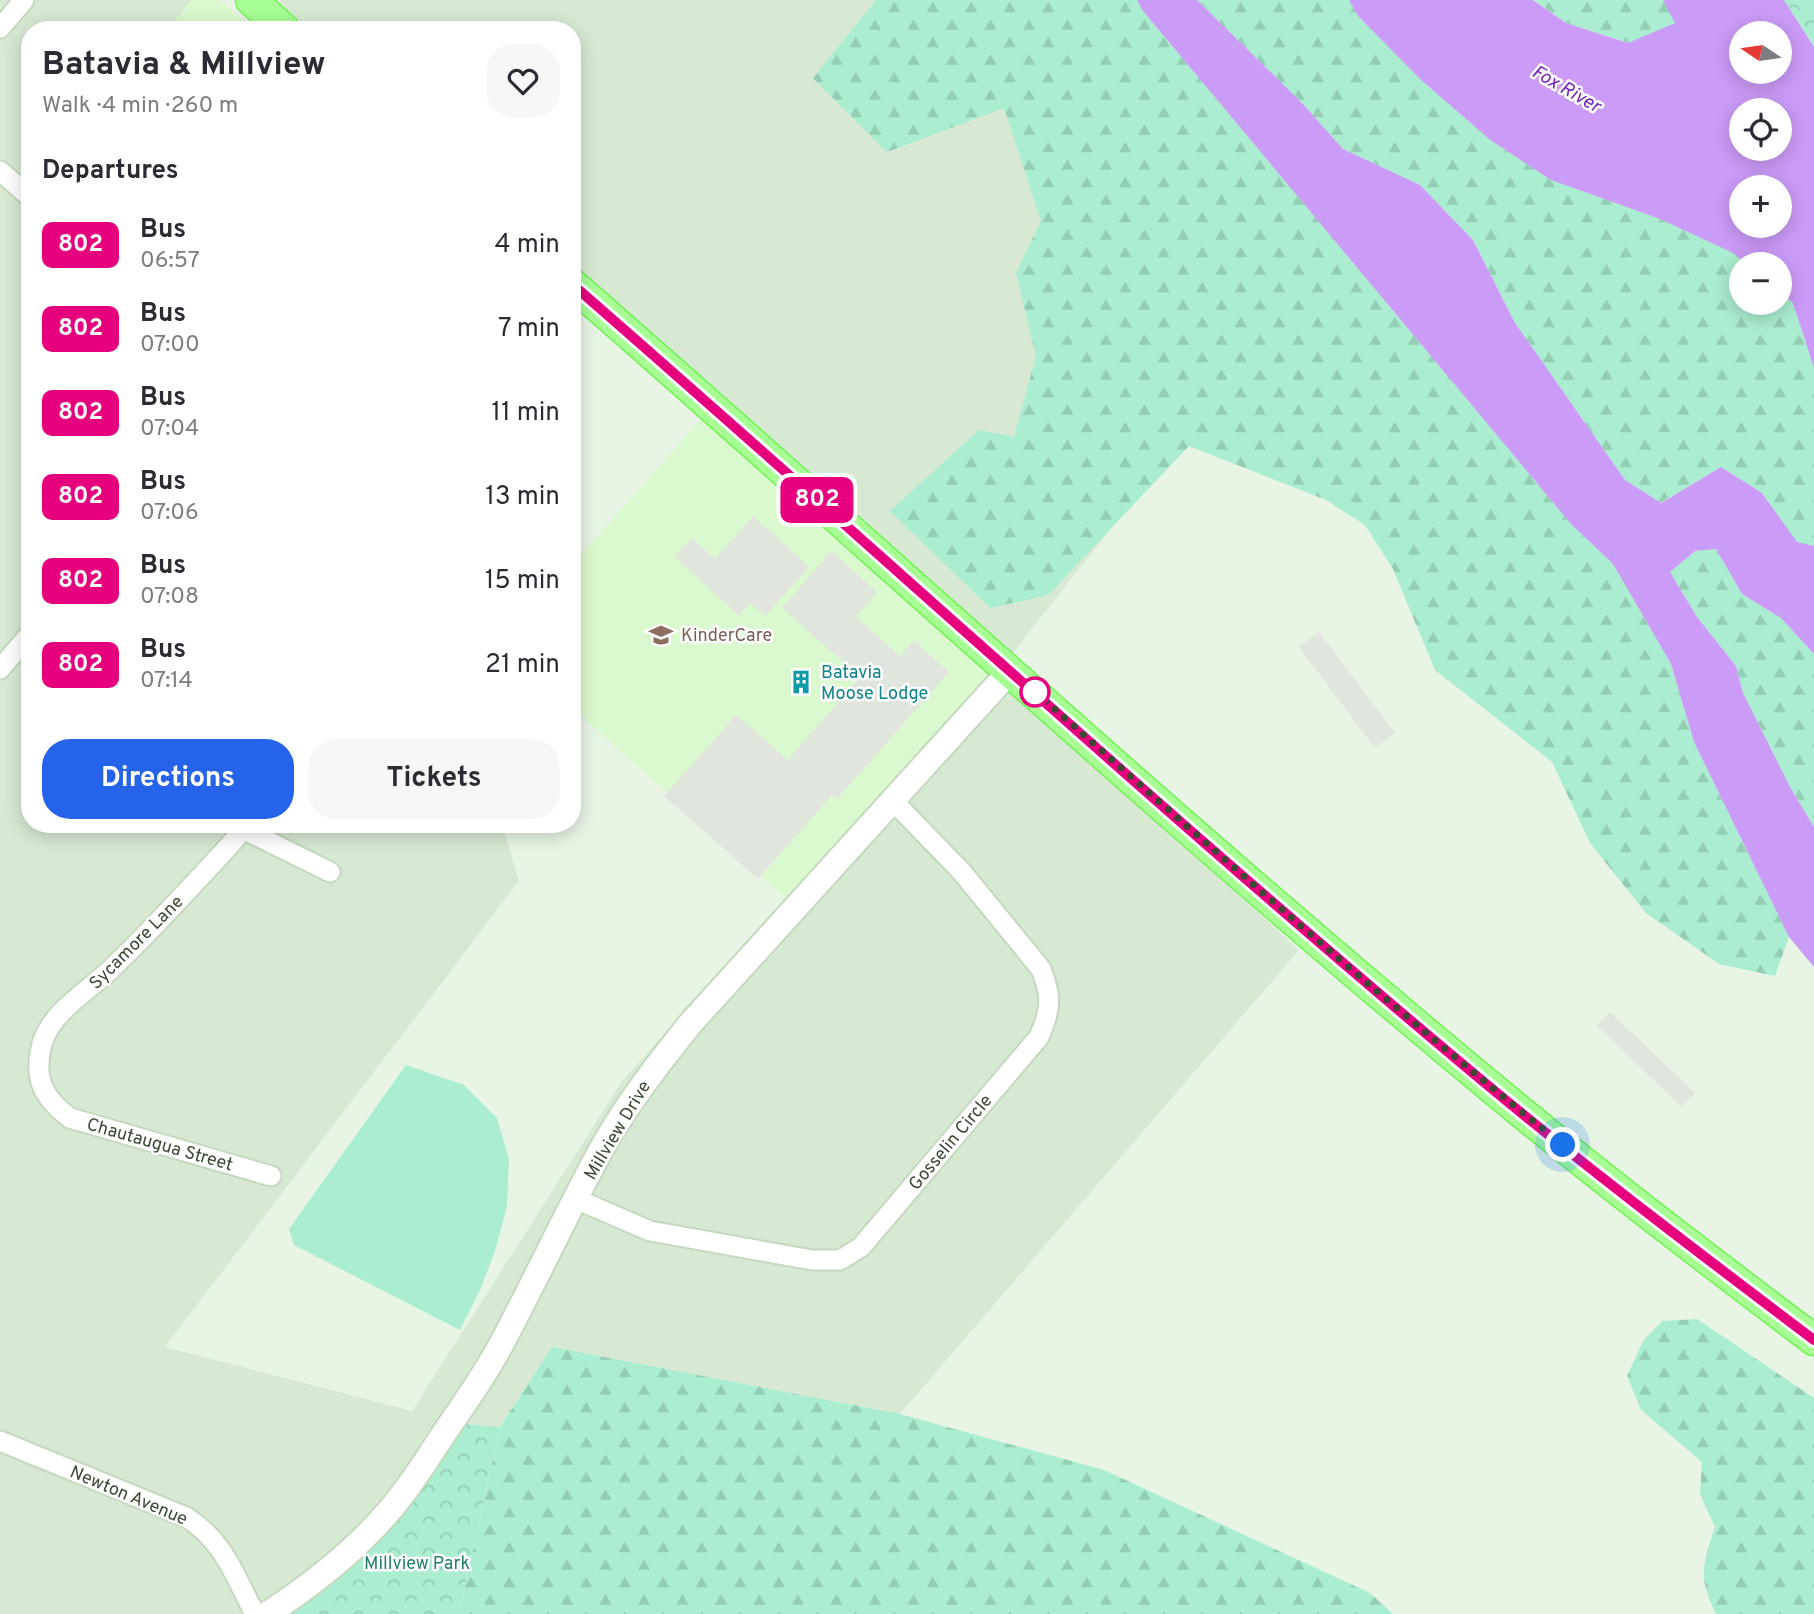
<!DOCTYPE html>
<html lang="en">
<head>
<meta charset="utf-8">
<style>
	body { margin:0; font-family:Overpass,sans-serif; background:#f7f7f7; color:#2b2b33; height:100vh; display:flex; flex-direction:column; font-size:26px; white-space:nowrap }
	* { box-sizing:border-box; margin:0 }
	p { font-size:23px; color:#7c7c81 }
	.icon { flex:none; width:38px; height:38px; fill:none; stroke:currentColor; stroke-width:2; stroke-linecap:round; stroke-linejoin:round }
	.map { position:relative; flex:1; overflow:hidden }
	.side { position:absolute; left:21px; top:21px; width:560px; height:812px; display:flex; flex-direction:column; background:#fff; border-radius:28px; box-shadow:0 4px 18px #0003 }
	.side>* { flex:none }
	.badge { padding:0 14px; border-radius:10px; font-size:24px; line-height:46px }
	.needle { width:46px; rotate:283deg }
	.tools { position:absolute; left:1729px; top:21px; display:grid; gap:14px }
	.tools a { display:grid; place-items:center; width:63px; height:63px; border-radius:50%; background:#fff; box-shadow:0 4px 18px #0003; font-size:35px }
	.you { position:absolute; width:35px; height:35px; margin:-18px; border:5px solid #fff; border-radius:50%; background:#1a73e8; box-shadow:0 0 0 10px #1a73e833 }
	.map>.badge { position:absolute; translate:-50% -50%; box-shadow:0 0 0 4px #fff }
	h2 { padding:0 21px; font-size:26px; line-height:63px }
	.round { display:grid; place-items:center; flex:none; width:74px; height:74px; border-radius:28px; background:#f7f7f7 }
	.summary { display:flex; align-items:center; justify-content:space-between; height:119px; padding:0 21px }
	h1 { font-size:33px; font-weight:700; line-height:52px }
	.button { display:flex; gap:14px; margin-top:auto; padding:14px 21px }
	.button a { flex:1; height:80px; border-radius:28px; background:#2563eb; color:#fff; font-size:28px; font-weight:700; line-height:80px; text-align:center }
	.button a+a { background:#f7f7f7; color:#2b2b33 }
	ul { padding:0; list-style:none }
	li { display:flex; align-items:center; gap:21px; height:84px; padding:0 21px }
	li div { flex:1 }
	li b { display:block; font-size:26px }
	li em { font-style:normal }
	li .badge { min-width:77px; font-weight:700; text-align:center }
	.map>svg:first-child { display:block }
	.residential { fill:#d7e9d3 }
	.commercial { fill:#dbf9ce }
	.forest { fill:url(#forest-firs) }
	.park { fill:url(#park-crowns) }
	.pitch { fill:#aaedd0 }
	.parking { fill:#e0e5de }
	.water { fill:#cb9bf8; fill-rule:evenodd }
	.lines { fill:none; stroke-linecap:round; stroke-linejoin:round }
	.minor-casing { stroke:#c4d9be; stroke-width:23 }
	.tertiary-casing { stroke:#c4d9be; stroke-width:28 }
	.primary-casing { stroke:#74f157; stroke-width:33 }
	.minor { stroke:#fff; stroke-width:19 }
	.tertiary { stroke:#fff; stroke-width:24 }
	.primary { stroke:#a7ff94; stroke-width:30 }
	.line-casing { stroke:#fff; stroke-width:16 }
	.line { stroke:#e6007e; stroke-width:10 }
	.walk { stroke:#3a4834; stroke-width:7; stroke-dasharray:0 12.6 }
	.stop-dot { fill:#fff; stroke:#e6007e; stroke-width:3.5 }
	.labels { text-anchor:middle; stroke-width:5; stroke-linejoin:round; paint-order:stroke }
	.education-label { font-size:18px; fill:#785e54; stroke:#fff; text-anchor:start }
	.culture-label { font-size:18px; fill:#0d838f; stroke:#fff; text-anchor:start }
	.street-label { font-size:18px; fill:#3a4834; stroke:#fff }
	.park-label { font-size:18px; fill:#218067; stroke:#fff }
	.water-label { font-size:19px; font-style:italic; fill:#7621c0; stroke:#fff }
</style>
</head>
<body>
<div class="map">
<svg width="1814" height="1614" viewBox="0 0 1814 1614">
	<defs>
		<pattern id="forest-firs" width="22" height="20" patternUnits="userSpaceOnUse" patternTransform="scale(1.75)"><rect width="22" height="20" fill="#aaedd0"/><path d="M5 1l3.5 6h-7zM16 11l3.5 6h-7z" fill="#93cdb3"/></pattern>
		<pattern id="park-crowns" width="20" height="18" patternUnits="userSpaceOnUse" patternTransform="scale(1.75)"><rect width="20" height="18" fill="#aaedd0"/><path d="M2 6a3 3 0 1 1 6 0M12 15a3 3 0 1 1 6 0" fill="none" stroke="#93cdb3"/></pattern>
	</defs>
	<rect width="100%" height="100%" fill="#e8f5e5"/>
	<!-- residential -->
	<g class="residential">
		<polygon points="0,0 192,0 167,30 30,30 30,824 502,824 519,881 165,1347 412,1411 623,1080 786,898 996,671 1299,950 900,1414 552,1347 500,1427 463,1424 286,1614 0,1614"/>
		<polygon points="270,0 1079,0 1285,309 1011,655 572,266 572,30 304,30"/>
	</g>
	<!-- commercial -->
	<g class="commercial">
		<polygon points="192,0 219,0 255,30 167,30"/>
		<polygon points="708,411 996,671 786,898 572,708 572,565"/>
	</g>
	<!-- forest -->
	<g class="forest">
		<polygon points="876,0 1137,0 1143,11 1571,524 1613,564 1671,664 1694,742 1789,937 1775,976 1719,964 1646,913 1590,843 1552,762 1435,670 1393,569 1365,525 1326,500 1189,446 1048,595 990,608 890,511 979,430 1014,437 1036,356 1016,273 1041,221 1004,108 887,152 813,78"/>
		<polygon points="1197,0 1349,0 1358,16 1420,79 1489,139 1551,180 1660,219 1734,253 1747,264 1741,264 1741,303 1780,303 1780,291 1793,302 1814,368 1814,546 1797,543 1762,493 1721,467 1660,503 1625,480 1515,323 1473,240 1420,185 1343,149 1302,103"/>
		<polygon points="1534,0 1663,0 1676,23 1629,43 1566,23"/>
		<polygon points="1716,549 1742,594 1781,618 1814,654 1814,827 1790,787 1743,693 1736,666 1697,617 1670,572 1695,551"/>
		<path d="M1697 1319 1814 1398V1614H1716C1698 1577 1702 1566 1715 1527L1700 1494 1702 1462 1641 1410 1627 1376 1643 1341 1662 1321Z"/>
		<polygon points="552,1347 900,1414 1104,1470 1370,1593 1393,1614 459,1614 500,1427"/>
	</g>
	<!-- park -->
	<g class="park">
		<polygon points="1784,0 1814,0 1814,47"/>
		<polygon points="463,1424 500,1427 459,1614 286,1614"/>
	</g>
	<!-- pitch -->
	<polygon class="pitch" points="406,1065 464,1085 497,1118 509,1160 507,1206 495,1251 480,1290 460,1330 294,1245 289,1229"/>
	<!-- parking -->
	<g class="parking">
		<polygon points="753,516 809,567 765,616 750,603 739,616 675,557 692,538 715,559"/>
		<polygon points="831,551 877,592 856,617 900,656 914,641 949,672 837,799 832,795 758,879 664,796 736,715 788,760 860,677 782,608"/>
		<polygon points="1319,632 1395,733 1375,748 1299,647"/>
		<polygon points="1610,1012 1695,1093 1682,1107 1597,1026"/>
	</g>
	<!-- water -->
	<g class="water">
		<polygon points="1137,0 1197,0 1302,103 1343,149 1420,185 1473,240 1515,323 1625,480 1661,503 1721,467 1762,493 1797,542 1814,546 1814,654 1781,618 1742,594 1716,549 1695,551 1670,572 1697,617 1736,666 1743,693 1790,787 1814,827 1814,967 1789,937 1694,742 1671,664 1613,564 1571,524 1143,11"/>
		<path d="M1349 0H1533L1566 23 1628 43 1675 23 1663 0H1784L1814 47V368L1793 303 1780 291V264H1747L1733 253 1660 219 1551 180 1489 139 1420 79 1358 16ZM1741 33H1780V72H1741ZM1741 110H1780V149H1741ZM1741 187H1780V226H1741Z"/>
	</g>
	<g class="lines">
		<!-- minor casing -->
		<g class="minor-casing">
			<g id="minor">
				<polyline points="0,28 24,0"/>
				<polyline points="0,171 30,197"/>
				<polyline points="0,669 30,634"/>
				<path d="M246 824C235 842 218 857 204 873 173 906 143 939 110 970 87 992 51 1012 42 1044 33 1078 43 1098 70 1118L271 1176"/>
				<polyline points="243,829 330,872"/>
				<path d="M576 1199 650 1231 812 1260H840L861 1247 1039 1037C1051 1010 1052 996 1041 969L961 871 892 800"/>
				<path d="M0 1441 186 1517C225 1542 234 1575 255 1614"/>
			</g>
		</g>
		<!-- tertiary casing -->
		<g class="tertiary-casing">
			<path id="tertiary" d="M267 1614C312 1585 354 1552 389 1511 411 1486 428 1457 447 1429 467 1400 488 1370 504 1339 537 1277 567 1212 601 1150 626 1105 658 1064 690 1024L1010 671"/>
		</g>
		<!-- primary casing -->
		<g class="primary-casing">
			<g id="primary">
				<polyline points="251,0 285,30"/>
				<path d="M572 284C881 554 1182 832 1498 1093 1600 1178 1707 1259 1814 1340"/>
			</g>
		</g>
		<!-- minor -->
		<use href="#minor" class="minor"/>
		<!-- tertiary -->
		<use href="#tertiary" class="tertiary"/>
		<!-- primary -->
		<use href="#primary" class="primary"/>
	</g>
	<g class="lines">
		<!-- line casing -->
		<g class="line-casing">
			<path id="line" d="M572 284C881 553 1182 831 1497 1093 1600 1178 1707 1259 1814 1340"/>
		</g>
		<!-- line -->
		<use href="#line" class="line"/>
		<!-- walk -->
		<path class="walk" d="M1035 692 1031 688C1206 843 1380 999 1563 1145"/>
	</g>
	<!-- icons -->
	<defs>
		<g id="school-bare" transform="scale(1.89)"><path d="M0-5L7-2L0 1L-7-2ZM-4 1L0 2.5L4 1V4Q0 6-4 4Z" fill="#8d6e63" stroke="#fff" stroke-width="2.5" paint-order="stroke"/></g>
		<g id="building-bare" transform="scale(1.89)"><path d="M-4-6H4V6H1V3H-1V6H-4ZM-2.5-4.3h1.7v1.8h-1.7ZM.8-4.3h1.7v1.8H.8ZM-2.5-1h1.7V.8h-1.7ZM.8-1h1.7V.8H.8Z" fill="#0f9aa8" stroke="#fff" stroke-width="2.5" paint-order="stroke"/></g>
	</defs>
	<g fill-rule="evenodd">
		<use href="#school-bare" x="661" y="635"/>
		<use href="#building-bare" x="801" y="682"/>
	</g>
	<!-- markers -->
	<circle class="stop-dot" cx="1035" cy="692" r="14"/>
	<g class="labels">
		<!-- education labels -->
		<g class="education-label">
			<text x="681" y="641">KinderCare</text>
		</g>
		<!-- culture labels -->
		<g class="culture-label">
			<text x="821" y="678">Batavia<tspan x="821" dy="21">Moose Lodge</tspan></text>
		</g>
		<!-- street labels -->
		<g class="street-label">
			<text transform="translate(136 942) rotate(-45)" y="6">Sycamore Lane</text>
			<text transform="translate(617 1130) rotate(-59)" y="6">Millview Drive</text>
			<text transform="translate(950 1142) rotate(-50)" y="6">Gosselin Circle</text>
			<text transform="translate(160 1144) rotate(16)" y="6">Chautaugua Street</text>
			<text transform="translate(129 1495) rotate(23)" y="6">Newton Avenue</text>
		</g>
		<!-- park labels -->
		<g class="park-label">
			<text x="417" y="1569">Millview Park</text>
		</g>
		<!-- water labels -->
		<g class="water-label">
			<text transform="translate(1567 88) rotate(30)" y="7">Fox River</text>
		</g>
	</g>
</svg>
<div class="tools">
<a><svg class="needle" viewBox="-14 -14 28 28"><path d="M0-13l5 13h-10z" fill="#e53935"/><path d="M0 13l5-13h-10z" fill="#7c7c81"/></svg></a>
<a><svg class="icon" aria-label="locate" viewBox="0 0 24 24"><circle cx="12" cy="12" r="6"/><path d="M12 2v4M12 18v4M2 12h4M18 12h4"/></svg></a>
<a>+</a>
<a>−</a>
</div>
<div class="you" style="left:1563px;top:1145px"></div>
<b class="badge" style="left:817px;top:500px;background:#e6007e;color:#fff">802</b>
<section class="side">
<div class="summary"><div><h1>Batavia &amp; Millview</h1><p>Walk · 4 min · 260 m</p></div><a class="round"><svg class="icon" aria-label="heart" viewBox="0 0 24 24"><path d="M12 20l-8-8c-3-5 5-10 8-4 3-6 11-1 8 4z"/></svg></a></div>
<h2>Departures</h2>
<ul>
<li><span class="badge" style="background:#e6007e;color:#fff">802</span><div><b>Bus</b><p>06:57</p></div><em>4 min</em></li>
<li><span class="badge" style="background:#e6007e;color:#fff">802</span><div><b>Bus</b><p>07:00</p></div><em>7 min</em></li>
<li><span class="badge" style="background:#e6007e;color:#fff">802</span><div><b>Bus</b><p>07:04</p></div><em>11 min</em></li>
<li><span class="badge" style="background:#e6007e;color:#fff">802</span><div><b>Bus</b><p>07:06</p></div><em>13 min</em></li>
<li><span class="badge" style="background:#e6007e;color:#fff">802</span><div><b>Bus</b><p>07:08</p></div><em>15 min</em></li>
<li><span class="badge" style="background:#e6007e;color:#fff">802</span><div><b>Bus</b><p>07:14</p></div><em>21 min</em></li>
</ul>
<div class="button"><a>Directions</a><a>Tickets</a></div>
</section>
</div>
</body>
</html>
